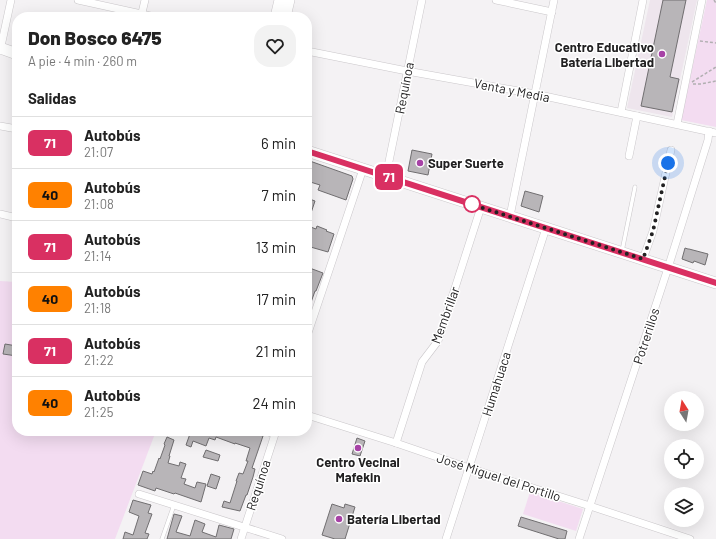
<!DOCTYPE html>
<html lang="es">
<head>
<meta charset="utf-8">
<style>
	body { margin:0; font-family:Barlow,sans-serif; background:#f2f2f2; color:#222; height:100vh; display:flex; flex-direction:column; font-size:15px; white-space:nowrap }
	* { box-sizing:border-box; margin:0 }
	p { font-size:13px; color:#767676 }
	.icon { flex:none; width:22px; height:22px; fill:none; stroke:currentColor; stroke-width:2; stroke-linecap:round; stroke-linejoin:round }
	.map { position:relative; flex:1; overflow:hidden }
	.details { position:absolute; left:12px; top:12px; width:300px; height:424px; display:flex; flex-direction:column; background:#fff; border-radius:16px; box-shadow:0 4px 16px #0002 }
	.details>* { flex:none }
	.badge { padding:0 8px; border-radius:6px; font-size:14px; line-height:26px }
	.needle { width:26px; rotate:349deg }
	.buttons { position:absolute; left:664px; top:391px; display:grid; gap:8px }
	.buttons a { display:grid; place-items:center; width:40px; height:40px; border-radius:50%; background:#fff; box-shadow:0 4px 16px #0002; font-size:20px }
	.you { position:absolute; width:20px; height:20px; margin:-10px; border:3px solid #fff; border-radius:50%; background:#1a73e8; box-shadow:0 0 0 6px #1a73e833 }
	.map>.badge { position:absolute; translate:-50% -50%; box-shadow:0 0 0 2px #fff }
	h2 { padding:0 16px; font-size:15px; line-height:36px }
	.round { display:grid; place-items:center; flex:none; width:42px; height:42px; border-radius:16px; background:#f2f2f2 }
	.summary { display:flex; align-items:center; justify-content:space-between; height:68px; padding:0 16px }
	h1 { font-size:19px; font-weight:800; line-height:30px }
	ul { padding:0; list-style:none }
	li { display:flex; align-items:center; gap:12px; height:52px; padding:0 16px; border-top:1px solid #e0e0e0 }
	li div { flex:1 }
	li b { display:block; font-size:15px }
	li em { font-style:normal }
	li .badge { min-width:44px; font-weight:700; text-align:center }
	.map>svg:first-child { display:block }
	.built { fill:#eee5ed }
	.green { fill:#f3dcf1 }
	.building { fill:#b8b5b8; stroke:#706e70 }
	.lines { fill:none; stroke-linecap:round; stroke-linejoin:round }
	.lane-casing { stroke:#cac7ca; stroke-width:4.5 }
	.street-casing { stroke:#cac7ca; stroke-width:8 }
	.secondary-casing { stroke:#cac7ca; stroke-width:12 }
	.path { stroke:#b1afb1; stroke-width:1.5; stroke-dasharray:3 2; stroke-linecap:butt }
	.lane { stroke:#fff; stroke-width:3.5 }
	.street { stroke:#fff; stroke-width:7 }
	.secondary { stroke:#fff; stroke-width:11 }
	.line-casing { stroke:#fff; stroke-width:9 }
	.line { stroke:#d93062; stroke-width:6 }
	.walk { stroke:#222122; stroke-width:4; stroke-dasharray:0 7.2 }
	.poi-dot { fill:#a742a6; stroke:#fff; stroke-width:1.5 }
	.stop-dot { fill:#fff; stroke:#d93062; stroke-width:2 }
	.labels { text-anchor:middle; stroke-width:3; stroke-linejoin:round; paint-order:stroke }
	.poi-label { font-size:13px; font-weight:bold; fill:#222122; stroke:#fff; text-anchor:start }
	.street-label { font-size:13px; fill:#222122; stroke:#fff }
</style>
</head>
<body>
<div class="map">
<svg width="716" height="539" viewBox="0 0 716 539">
	<rect width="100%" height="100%" fill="#f4f2f4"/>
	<!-- built -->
	<polygon class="built" points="650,0 697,0 672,117 627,108"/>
	<!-- green -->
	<g class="green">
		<polygon points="707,0 716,0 716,127 681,120"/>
		<polygon points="0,281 17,282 17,431 156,431 115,539 0,539"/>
		<polygon points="530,492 583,509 576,531 523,514"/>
	</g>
	<!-- building -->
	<g class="building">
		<polygon points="663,0 686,0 670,77 679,79 672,112 641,106"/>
		<polygon points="412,150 432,154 428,175 408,171"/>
		<polygon points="307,160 352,176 353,179 346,200 318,190 320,185 307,181"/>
		<polygon points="525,191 543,196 539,212 521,206"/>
		<polygon points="307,198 315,201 308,222 307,222"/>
		<polygon points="308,226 316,229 317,226 327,230 326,231 334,234 328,252 307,246 307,230"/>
		<polygon points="685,248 688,249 689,249 708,254 705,265 694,261 693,263 682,259"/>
		<polygon points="307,267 323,273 316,291 315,291 308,311"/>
		<polygon points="5,344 17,346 17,356 3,354"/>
		<polygon points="191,431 246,431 263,436 252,468 255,469 253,477 247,495 246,495 240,511 222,507 224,501 230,503 237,481 236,481 239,473 243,474 248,461 246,461 250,448 235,443 235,444 216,437 215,440 209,438 206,446 193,441 191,447 186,445"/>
		<polygon points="167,437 174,440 169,456 170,456 168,463 179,466 180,462 186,464 181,478 186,479 184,484 195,488 197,482 206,484 201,502 175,493 174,494 156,488 155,491 138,485 143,471 152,474 153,471 154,472 159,458 160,459 165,445 164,444"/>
		<polygon points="357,438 365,441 360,456 352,454"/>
		<polygon points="206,450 220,455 218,461 203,457"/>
		<polygon points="211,474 220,477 216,489 207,486"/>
		<polygon points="133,500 151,505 148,513 152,514 145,533 149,534 147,539 123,539 125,532 133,535 139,516 129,512"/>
		<polygon points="332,504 344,508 345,504 355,507 345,539 335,539 322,535"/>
		<polygon points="174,514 182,516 176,532 190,536 195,520 205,524 202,532 216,537 219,525 234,529 231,539 167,539"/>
		<polygon points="521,517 567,531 565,539 559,539 518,526"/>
	</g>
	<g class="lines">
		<!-- lane casing -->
		<g class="lane-casing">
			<g id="lane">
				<polyline points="622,251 635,187"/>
				<polyline points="260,431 275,436"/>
				<polyline points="162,539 174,505"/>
			</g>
		</g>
		<!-- street casing -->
		<g class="street-casing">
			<g id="street">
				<polyline points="78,0 155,17"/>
				<polyline points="496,0 552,12"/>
				<polyline points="141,17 145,0"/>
				<polyline points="0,51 11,0"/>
				<polyline points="307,51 407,71 535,94 716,133"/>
				<polyline points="621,112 643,0"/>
				<polyline points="677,124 702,0"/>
				<polyline points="0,126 17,129"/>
				<polyline points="629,156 637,116"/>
				<polyline points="386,176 422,0"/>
				<polyline points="0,214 17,218"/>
				<polyline points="510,216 554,0"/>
				<polyline points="643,259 653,231 671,150"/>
				<polyline points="307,336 363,169"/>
				<polyline points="307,415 396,443 469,468 590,506 690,539"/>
				<polyline points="396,443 422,362 438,341 481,207"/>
				<polyline points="139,494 282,539"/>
				<polyline points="241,539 276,431"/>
				<polyline points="446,539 546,228"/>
				<polyline points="579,539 668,268 708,140 709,131"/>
			</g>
		</g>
		<!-- secondary casing -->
		<g class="secondary-casing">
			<g id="secondary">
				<polyline points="276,17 280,0"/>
				<polyline points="285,17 289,0"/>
				<polyline points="0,48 17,54"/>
				<polyline points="307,151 716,283"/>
			</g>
		</g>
		<!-- path -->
		<g class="path">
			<polyline points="714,0 716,3"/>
			<polyline points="700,41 716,43"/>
			<polyline points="692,82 716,67"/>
			<polyline points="693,84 701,84 716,81"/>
		</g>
		<!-- lane -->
		<use href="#lane" class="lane"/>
		<!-- street -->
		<use href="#street" class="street"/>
		<!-- secondary -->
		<use href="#secondary" class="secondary"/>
	</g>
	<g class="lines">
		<!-- line casing -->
		<g class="line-casing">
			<polyline id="line" points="307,151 716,283"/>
		</g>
		<!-- line -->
		<use href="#line" class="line"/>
		<!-- walk -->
		<polyline class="walk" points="472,204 467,203 643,259 653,231 668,163"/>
	</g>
	<!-- markers -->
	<g class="poi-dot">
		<circle cx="662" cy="54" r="4"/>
		<circle cx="420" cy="163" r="4"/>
		<circle cx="358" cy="448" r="4"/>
		<circle cx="339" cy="519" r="4"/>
	</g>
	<circle class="stop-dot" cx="472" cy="204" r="8"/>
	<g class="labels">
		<!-- poi labels -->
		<g class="poi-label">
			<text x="654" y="52" text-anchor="end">Centro Educativo<tspan x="654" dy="15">Batería Libertad</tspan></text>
			<text x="428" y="168">Super Suerte</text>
			<text x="358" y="467" text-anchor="middle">Centro Vecinal<tspan x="358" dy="15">Mafekin</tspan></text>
			<text x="347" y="524">Batería Libertad</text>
		</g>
		<!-- street labels -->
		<g class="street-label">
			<text transform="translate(404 88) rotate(-79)" y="5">Requínoa</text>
			<text transform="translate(512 90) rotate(11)" y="5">Venta y Media</text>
			<text transform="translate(445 315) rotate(-70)" y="5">Membrillar</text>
			<text transform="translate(646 336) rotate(-72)" y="5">Potrerillos</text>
			<text transform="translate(496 384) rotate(-72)" y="5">Humahuaca</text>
			<text transform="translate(499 477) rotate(18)" y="5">José Miguel del Portillo</text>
			<text transform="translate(258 485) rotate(-72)" y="5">Requínoa</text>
		</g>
	</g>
</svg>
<div class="buttons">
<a><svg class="needle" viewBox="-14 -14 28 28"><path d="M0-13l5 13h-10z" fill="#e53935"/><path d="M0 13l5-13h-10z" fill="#767676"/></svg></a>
<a><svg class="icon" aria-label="locate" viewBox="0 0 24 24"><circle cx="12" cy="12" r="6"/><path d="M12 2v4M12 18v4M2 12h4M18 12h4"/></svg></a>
<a><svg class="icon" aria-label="layers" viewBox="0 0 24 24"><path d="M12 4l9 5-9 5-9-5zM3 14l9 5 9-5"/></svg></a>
</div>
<div class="you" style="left:668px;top:163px"></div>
<b class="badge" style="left:389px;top:177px;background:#d93062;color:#fff">71</b>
<section class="details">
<div class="summary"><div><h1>Don Bosco 6475</h1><p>A pie · 4 min · 260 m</p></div><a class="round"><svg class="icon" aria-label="heart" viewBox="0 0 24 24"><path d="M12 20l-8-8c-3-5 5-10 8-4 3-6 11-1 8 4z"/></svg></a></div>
<h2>Salidas</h2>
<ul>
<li><span class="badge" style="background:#d93062;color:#fff">71</span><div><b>Autobús</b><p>21:07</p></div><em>6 min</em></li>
<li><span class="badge" style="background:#ff8100;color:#111">40</span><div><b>Autobús</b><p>21:08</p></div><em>7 min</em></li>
<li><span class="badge" style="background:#d93062;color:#fff">71</span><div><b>Autobús</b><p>21:14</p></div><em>13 min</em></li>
<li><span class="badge" style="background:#ff8100;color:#111">40</span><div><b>Autobús</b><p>21:18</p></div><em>17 min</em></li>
<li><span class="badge" style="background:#d93062;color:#fff">71</span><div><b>Autobús</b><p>21:22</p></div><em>21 min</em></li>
<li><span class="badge" style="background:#ff8100;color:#111">40</span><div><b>Autobús</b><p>21:25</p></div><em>24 min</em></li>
</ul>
</section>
</div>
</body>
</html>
